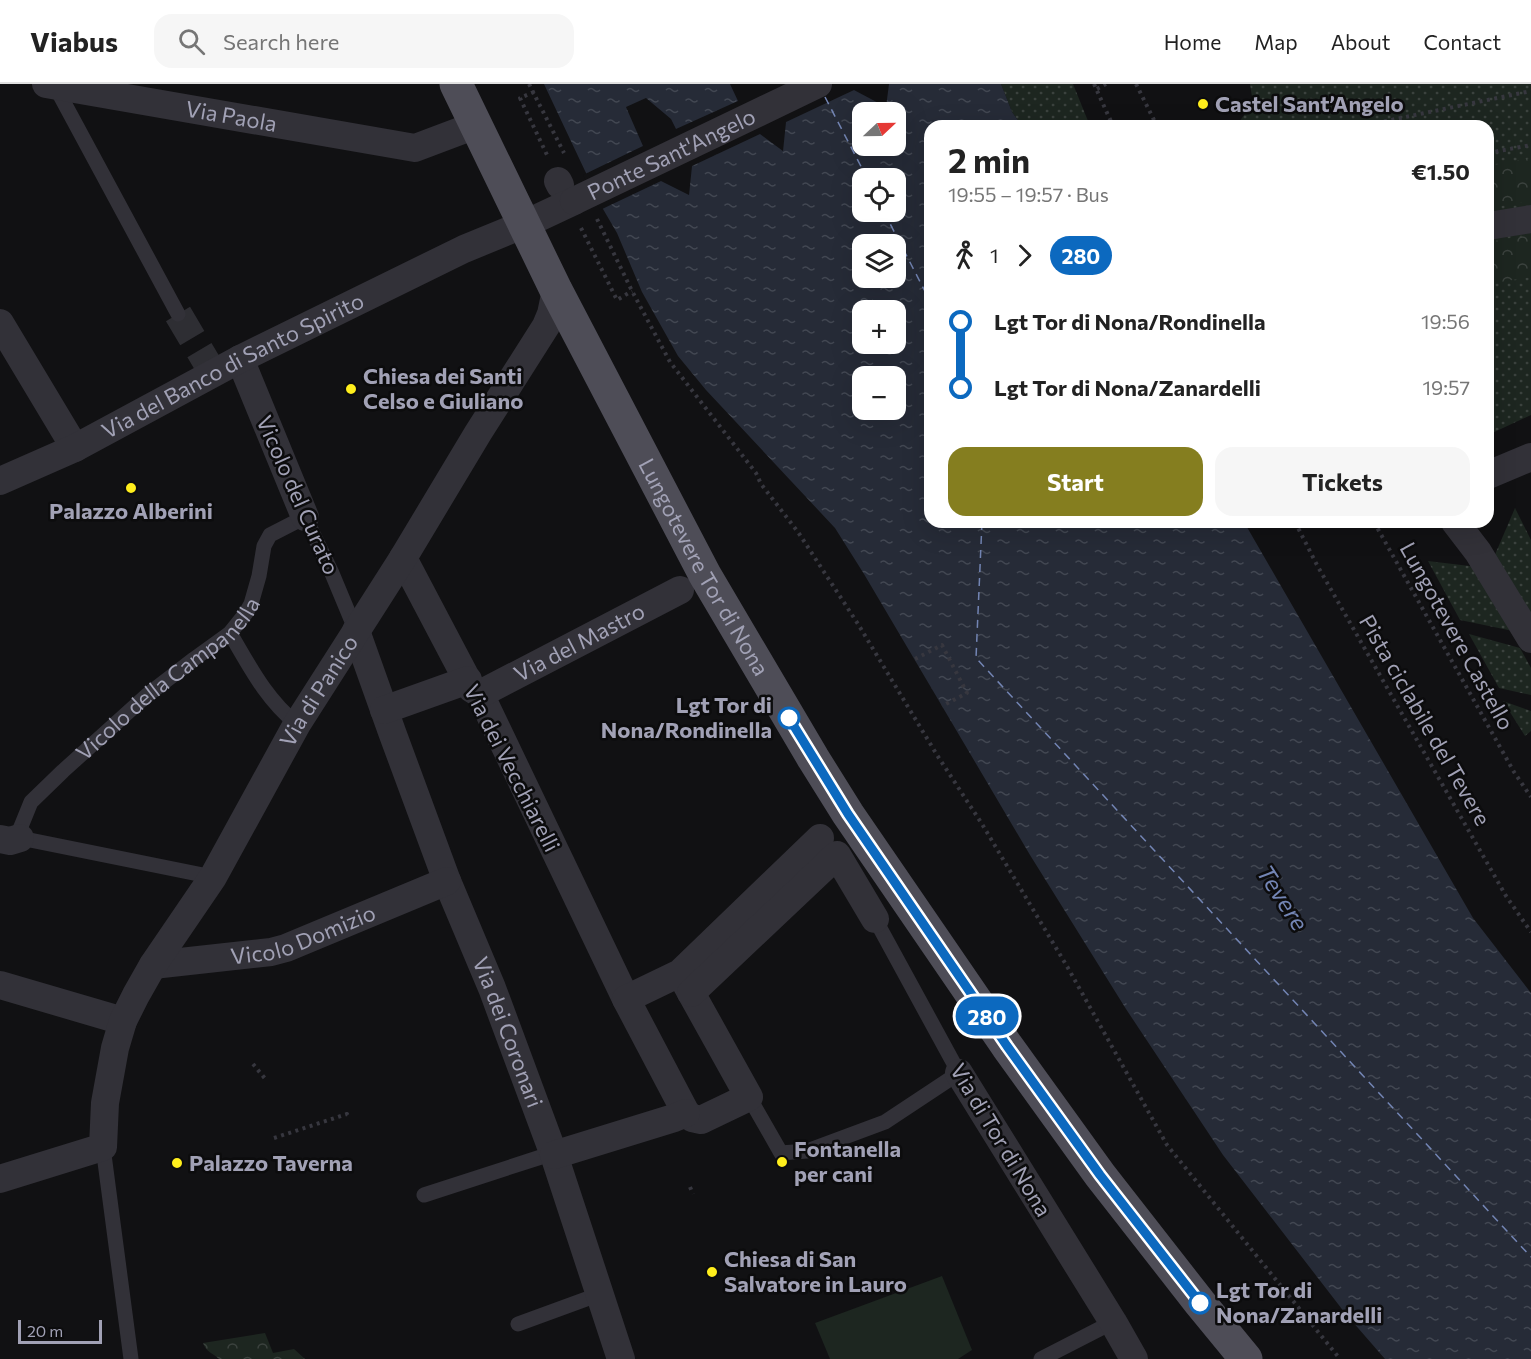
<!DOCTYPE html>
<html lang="en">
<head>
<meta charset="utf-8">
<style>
	body { margin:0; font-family:Commissioner,sans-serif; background:#f6f6f6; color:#222; height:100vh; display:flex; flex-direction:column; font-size:22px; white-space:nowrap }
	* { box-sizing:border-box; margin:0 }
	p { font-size:20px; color:#767676 }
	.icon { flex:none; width:33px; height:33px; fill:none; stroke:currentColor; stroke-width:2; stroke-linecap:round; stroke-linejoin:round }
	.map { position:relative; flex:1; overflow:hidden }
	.details { position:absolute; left:924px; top:36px; width:570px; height:408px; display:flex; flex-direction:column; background:#fff; border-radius:18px; box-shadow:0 6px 24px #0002 }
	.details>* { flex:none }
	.badge { padding:0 12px; border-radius:20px; font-size:21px; line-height:39px }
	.needle { width:39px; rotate:68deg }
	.controls { position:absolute; left:852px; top:18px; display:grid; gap:12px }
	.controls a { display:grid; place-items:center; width:54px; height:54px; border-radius:12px; background:#fff; box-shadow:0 6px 24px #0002; font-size:30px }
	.scale { position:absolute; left:18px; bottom:15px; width:84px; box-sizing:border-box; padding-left:6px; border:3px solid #a1a1b5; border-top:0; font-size:16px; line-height:21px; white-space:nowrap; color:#a1a1b5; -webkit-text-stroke:4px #0c0c0d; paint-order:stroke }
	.map>.badge { position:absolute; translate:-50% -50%; box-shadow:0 0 0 3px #fff }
	.legs { display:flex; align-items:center; gap:9px; height:66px; padding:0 24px; font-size:20px }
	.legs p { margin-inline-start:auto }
	.summary { display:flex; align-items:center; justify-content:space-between; height:102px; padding:0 24px }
	h1 { font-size:33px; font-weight:700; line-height:45px }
	.button { display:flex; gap:12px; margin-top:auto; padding:12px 24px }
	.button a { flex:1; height:69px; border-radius:18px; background:#857e1f; color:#fff; font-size:24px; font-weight:700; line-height:69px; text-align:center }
	.button a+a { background:#f6f6f6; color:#222 }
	ul { padding:0 24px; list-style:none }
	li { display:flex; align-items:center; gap:21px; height:66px; font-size:22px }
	li i { display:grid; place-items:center; width:9px; height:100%; margin:0 8px; background:currentColor }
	li i::after { content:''; width:15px; height:15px; margin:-8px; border:4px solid; border-radius:50%; background:#fff }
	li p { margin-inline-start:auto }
	li:first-child i { background:linear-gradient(#0000 50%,currentColor 0) }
	li:last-child i { background:linear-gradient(currentColor 50%,#0000 0) }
	header { display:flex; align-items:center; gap:36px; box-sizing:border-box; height:84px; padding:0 30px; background:#fff; border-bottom:2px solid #e0e0e0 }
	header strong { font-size:28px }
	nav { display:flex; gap:33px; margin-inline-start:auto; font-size:21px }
	.search { width:420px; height:54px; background:#f6f6f6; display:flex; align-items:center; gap:15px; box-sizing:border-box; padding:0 21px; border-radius:18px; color:#767676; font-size:22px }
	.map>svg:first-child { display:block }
	.grass { fill:url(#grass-dots) }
	.forest { fill:url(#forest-crowns) }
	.garden { fill:#1d2620 }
	.water { fill:url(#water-ripples); fill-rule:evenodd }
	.pier { fill:#111113 }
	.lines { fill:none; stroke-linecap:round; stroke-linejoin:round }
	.ferry { stroke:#7385b4; stroke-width:1.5; stroke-dasharray:8 6; stroke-linecap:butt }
	.street-tunnel { stroke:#2e2e33; stroke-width:28; stroke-dasharray:28 14; stroke-linecap:butt }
	.path { stroke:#37373f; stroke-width:4; stroke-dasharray:3 4.5; stroke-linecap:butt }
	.lane { stroke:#323138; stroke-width:15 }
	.street { stroke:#323138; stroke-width:28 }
	.primary { stroke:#4e4d57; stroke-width:33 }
	.street-bridge { stroke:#323138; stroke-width:28 }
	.line-1-casing { stroke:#fff; stroke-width:14 }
	.line-1 { stroke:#0c69bf; stroke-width:9 }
	.poi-dot { fill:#ffee1c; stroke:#0c0c0d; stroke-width:2 }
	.stop-1-dot { fill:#fff; stroke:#0c69bf; stroke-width:3 }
	.labels { text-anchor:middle; stroke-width:5; stroke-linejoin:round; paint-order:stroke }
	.poi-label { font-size:22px; font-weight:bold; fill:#a1a1b5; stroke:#0c0c0d; text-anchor:start }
	.street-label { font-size:22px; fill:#a1a1b5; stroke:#0c0c0d }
	.stop-label { font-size:22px; font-weight:bold; fill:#a1a1b5; stroke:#0c0c0d; text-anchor:end }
	.water-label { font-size:24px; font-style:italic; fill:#7385b4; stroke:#0c0c0d }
</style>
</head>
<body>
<header>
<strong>Viabus</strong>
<div class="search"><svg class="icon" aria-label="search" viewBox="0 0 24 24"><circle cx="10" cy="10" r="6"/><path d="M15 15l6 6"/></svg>Search here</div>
<nav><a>Home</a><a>Map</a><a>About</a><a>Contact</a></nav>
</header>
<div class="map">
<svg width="1531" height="1275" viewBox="0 0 1531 1275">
	<defs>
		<pattern id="grass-dots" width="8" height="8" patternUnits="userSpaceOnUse" patternTransform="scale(1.5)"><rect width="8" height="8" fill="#1d2620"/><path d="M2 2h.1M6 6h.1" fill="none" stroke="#3b423e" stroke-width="1.8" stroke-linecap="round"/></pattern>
		<pattern id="forest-crowns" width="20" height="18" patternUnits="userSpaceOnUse" patternTransform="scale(1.5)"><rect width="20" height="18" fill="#1d2620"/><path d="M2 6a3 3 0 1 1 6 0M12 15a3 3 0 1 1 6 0" fill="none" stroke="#3b423e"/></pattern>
		<pattern id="water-ripples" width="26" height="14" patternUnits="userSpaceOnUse" patternTransform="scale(1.5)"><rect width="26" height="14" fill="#262b37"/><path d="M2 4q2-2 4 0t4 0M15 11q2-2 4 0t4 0" fill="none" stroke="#424752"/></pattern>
	</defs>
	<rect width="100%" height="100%" fill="#111113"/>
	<!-- grass -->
	<g class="grass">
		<polygon points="1001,0 1073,0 1090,42 1022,42 1012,28"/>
		<polygon points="1250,0 1531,0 1531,331 1488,351 1488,42 1236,42 1253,19"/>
		<polygon points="1515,424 1531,456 1531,533 1494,473"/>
		<polygon points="1428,477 1478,483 1513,547 1460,536"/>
		<polygon points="1469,550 1520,564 1531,584 1531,611 1499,604"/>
		<polygon points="1503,617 1531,627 1531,647 1525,652"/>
	</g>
	<!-- forest -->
	<g class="forest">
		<polygon points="1531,74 1531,117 1488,124 1488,82"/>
		<polygon points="1531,151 1531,193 1488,200 1488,158"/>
		<path d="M265 1249 273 1269 294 1265 305 1275H219C213 1269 206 1268 203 1259Z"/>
	</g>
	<!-- garden -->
	<polygon class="garden" points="942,1192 972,1266 958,1275 830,1275 815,1239"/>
	<!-- water -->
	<path class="water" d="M544 0H1001L1012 28 1022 42H930V438H1244L1473 834 1531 909V1275H1385L1345 1229 1223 1071 1126 925 1030 771 864 490 835 444 706 306 678 272 642 208 617 149 603 125ZM862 28H896V62H862ZM862 94H896V128H862ZM862 160H896V194H862ZM862 226H896V260H862ZM862 292H896V326H862Z"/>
	<!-- pier -->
	<polygon class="pier" points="730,0 889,0 886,23 854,6 786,38 783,67 760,50 692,82 689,111 661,97 600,126 583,91 643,62 626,23 646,14 671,35 676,45 738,17"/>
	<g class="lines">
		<!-- ferry -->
		<g class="ferry">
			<polyline points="825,13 867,94"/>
			<polyline points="884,128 930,217"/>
			<polyline points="982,438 976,574 1531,1173"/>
		</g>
		<!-- street-tunnel -->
		<polyline class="street-tunnel" points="178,230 213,289"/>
		<!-- path -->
		<g class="path">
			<polyline points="529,0 564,69"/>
			<polyline points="1094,0 1113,42"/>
			<polyline points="1136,0 1157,42"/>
			<polyline points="1097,5 1106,0"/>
			<polyline points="534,8 520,14 547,71"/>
			<polyline points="1362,42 1531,7"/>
			<polyline points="1488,69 1531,61"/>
			<polyline points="597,135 632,207 670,278 756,389 761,400 798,448 858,540 937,671 982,740 1068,884 1167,1061 1340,1275"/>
			<polyline points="581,144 617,216 632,207"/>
			<polyline points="1295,438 1317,481 1506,812 1531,848"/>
			<polyline points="1374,438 1514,688 1531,713"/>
			<polyline points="915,575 942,561 967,609 942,622"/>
			<polyline points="253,980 267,997"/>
			<polyline points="274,1054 347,1030 349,1035"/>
			<polyline points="690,1103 693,1110"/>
		</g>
		<!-- lane -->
		<g class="lane">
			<polyline points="55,2 178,230"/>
			<path d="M230 549C250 583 266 615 297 640"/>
			<path id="s1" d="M213 793 20 754V745L31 718 63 687 146 612 194 575 230 549 246 529 251 520 259 492 264 462 270 451 305 433 331 487 356 547"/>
			<polyline points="749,1013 781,1069 807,1067 885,1038 959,989 875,835"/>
			<polyline points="103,1063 131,1275"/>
			<polyline points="424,1111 541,1073 554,1071"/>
			<polyline points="518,1240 600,1210"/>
			<polyline points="1041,1275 1113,1238"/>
		</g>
		<!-- street -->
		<g class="street">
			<path id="s2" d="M46 0 415 64 476 41"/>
			<polyline points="558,97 560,101"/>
			<polyline points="1488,142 1531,135"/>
			<polyline points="0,239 75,364"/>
			<polyline points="240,275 305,433"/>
			<polyline points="1488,391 1531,373"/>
			<path id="s3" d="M0 397 75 364 240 275 464 165 525 140 574 117"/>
			<polyline points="1455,438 1478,468 1531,555"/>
			<polyline points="403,474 472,605 480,610 626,915"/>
			<path id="s4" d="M356 547 392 648 447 797 492 904 554 1071 621 1275"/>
			<path id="s5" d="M480 610 680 506"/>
			<polyline points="384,626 468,596"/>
			<polyline points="0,755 10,757 20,754"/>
			<path id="s6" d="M153 881 271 868 286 864 447 797"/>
			<polyline points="680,889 749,1013 701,1036 692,1034 686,1029 626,915 680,889 820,754"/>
			<polyline points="0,901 123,937"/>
			<polyline points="691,909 837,771 875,835"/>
			<polyline points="959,989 1113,1238 1134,1275"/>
			<polyline points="554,1071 674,1034 686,1029"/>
			<path id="s7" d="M0 1095 103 1063 105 1019 115 964 123 937 136 911 153 881 213 793 297 640 403 474 478 349 546 242 551 230 556 206"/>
		</g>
		<!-- primary -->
		<path class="primary" id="s8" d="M456 0 556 206 705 491 813 674 848 730 1007 962 1100 1091 1200 1219 1246 1275"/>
		<!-- street-bridge -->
		<path class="street-bridge" id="s9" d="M574 117 818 0"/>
	</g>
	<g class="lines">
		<!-- line-1 casing -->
		<g class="line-1-casing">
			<polyline id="line-1" points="789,634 848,730 1007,962 1100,1091 1200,1219"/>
		</g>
		<!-- line-1 -->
		<use href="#line-1" class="line-1"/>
	</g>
	<!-- markers -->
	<g class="poi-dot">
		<circle cx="1203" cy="20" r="6"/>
		<circle cx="351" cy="305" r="6"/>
		<circle cx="131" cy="404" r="6"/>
		<circle cx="782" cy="1078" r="6"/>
		<circle cx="177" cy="1079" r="6"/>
		<circle cx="712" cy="1188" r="6"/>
	</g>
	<g class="stop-1-dot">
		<circle cx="789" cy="634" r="10"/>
		<circle cx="1200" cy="1219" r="10"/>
	</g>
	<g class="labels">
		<!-- poi labels -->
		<g class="poi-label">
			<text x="1215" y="28">Castel Sant’Angelo</text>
			<text x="363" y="300">Chiesa dei Santi<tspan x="363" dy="25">Celso e Giuliano</tspan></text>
			<text x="131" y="435" text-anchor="middle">Palazzo Alberini</text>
			<text x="794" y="1073">Fontanella<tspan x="794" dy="25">per cani</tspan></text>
			<text x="189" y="1087">Palazzo Taverna</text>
			<text x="724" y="1183">Chiesa di San<tspan x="724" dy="25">Salvatore in Lauro</tspan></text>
		</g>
		<!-- street labels -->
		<g class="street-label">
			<text dy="8" stroke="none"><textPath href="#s2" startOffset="188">Via Paola</textPath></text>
			<text dy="8" stroke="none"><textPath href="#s9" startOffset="108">Ponte Sant'Angelo</textPath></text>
			<text dy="8" stroke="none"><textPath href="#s3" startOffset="260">Via del Banco di Santo Spirito</textPath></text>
			<text transform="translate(298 411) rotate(66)" y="8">Vicolo del Curato</text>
			<text dy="8" stroke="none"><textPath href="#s8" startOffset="543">Lungotevere Tor di Nona</textPath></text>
			<text transform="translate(1457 552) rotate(61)" y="8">Lungotevere Castello</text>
			<text dy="8" stroke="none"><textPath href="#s5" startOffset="112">Via del Mastro</textPath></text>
			<text dy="8" stroke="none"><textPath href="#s1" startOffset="420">Vicolo della Campanella</textPath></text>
			<text dy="8" stroke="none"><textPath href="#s7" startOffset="620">Via di Panico</textPath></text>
			<text transform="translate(1425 636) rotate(60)" y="8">Pista ciclabile del Tevere</text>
			<text transform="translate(512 684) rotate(63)" y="8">Via dei Vecchiarelli</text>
			<text dy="8" stroke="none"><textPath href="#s6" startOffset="154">Vicolo Domizio</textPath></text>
			<text dy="8" stroke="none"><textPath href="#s4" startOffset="429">Via dei Coronari</textPath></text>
			<text transform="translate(1001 1056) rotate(59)" y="8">Via di Tor di Nona</text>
		</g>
		<!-- stop labels -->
		<g class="stop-label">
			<text x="772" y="629">Lgt Tor di<tspan x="772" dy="25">Nona/Rondinella</tspan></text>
			<text x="1216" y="1214" text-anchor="start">Lgt Tor di<tspan x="1216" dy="25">Nona/Zanardelli</tspan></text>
		</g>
		<!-- water labels -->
		<g class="water-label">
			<text transform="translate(1282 814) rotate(57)" y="8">Tevere</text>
		</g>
	</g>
</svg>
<div class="controls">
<a><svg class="needle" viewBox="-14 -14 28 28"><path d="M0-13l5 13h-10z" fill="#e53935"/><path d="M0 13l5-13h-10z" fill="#767676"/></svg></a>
<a><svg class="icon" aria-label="locate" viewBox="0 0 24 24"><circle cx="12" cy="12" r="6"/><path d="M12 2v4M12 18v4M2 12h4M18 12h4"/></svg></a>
<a><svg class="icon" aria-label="layers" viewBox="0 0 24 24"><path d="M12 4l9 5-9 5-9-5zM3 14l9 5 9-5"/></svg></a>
<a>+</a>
<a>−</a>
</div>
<div class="scale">20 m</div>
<b class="badge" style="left:987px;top:932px;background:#0c69bf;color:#fff">280</b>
<section class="details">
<div class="summary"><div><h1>2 min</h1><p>19:55 – 19:57 · Bus</p></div><b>€1.50</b></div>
<div class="legs"><svg class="icon" aria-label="walk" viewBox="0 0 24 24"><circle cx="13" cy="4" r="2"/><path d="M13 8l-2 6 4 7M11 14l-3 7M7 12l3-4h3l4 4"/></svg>1<svg class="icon" aria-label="forward" viewBox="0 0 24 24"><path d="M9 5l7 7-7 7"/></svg><b class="badge" style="background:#0c69bf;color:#fff">280</b></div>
<ul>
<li><i style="color:#0c69bf"></i><b>Lgt Tor di Nona/Rondinella</b><p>19:56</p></li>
<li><i style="color:#0c69bf"></i><b>Lgt Tor di Nona/Zanardelli</b><p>19:57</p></li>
</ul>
<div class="button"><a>Start</a><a>Tickets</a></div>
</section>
</div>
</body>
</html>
